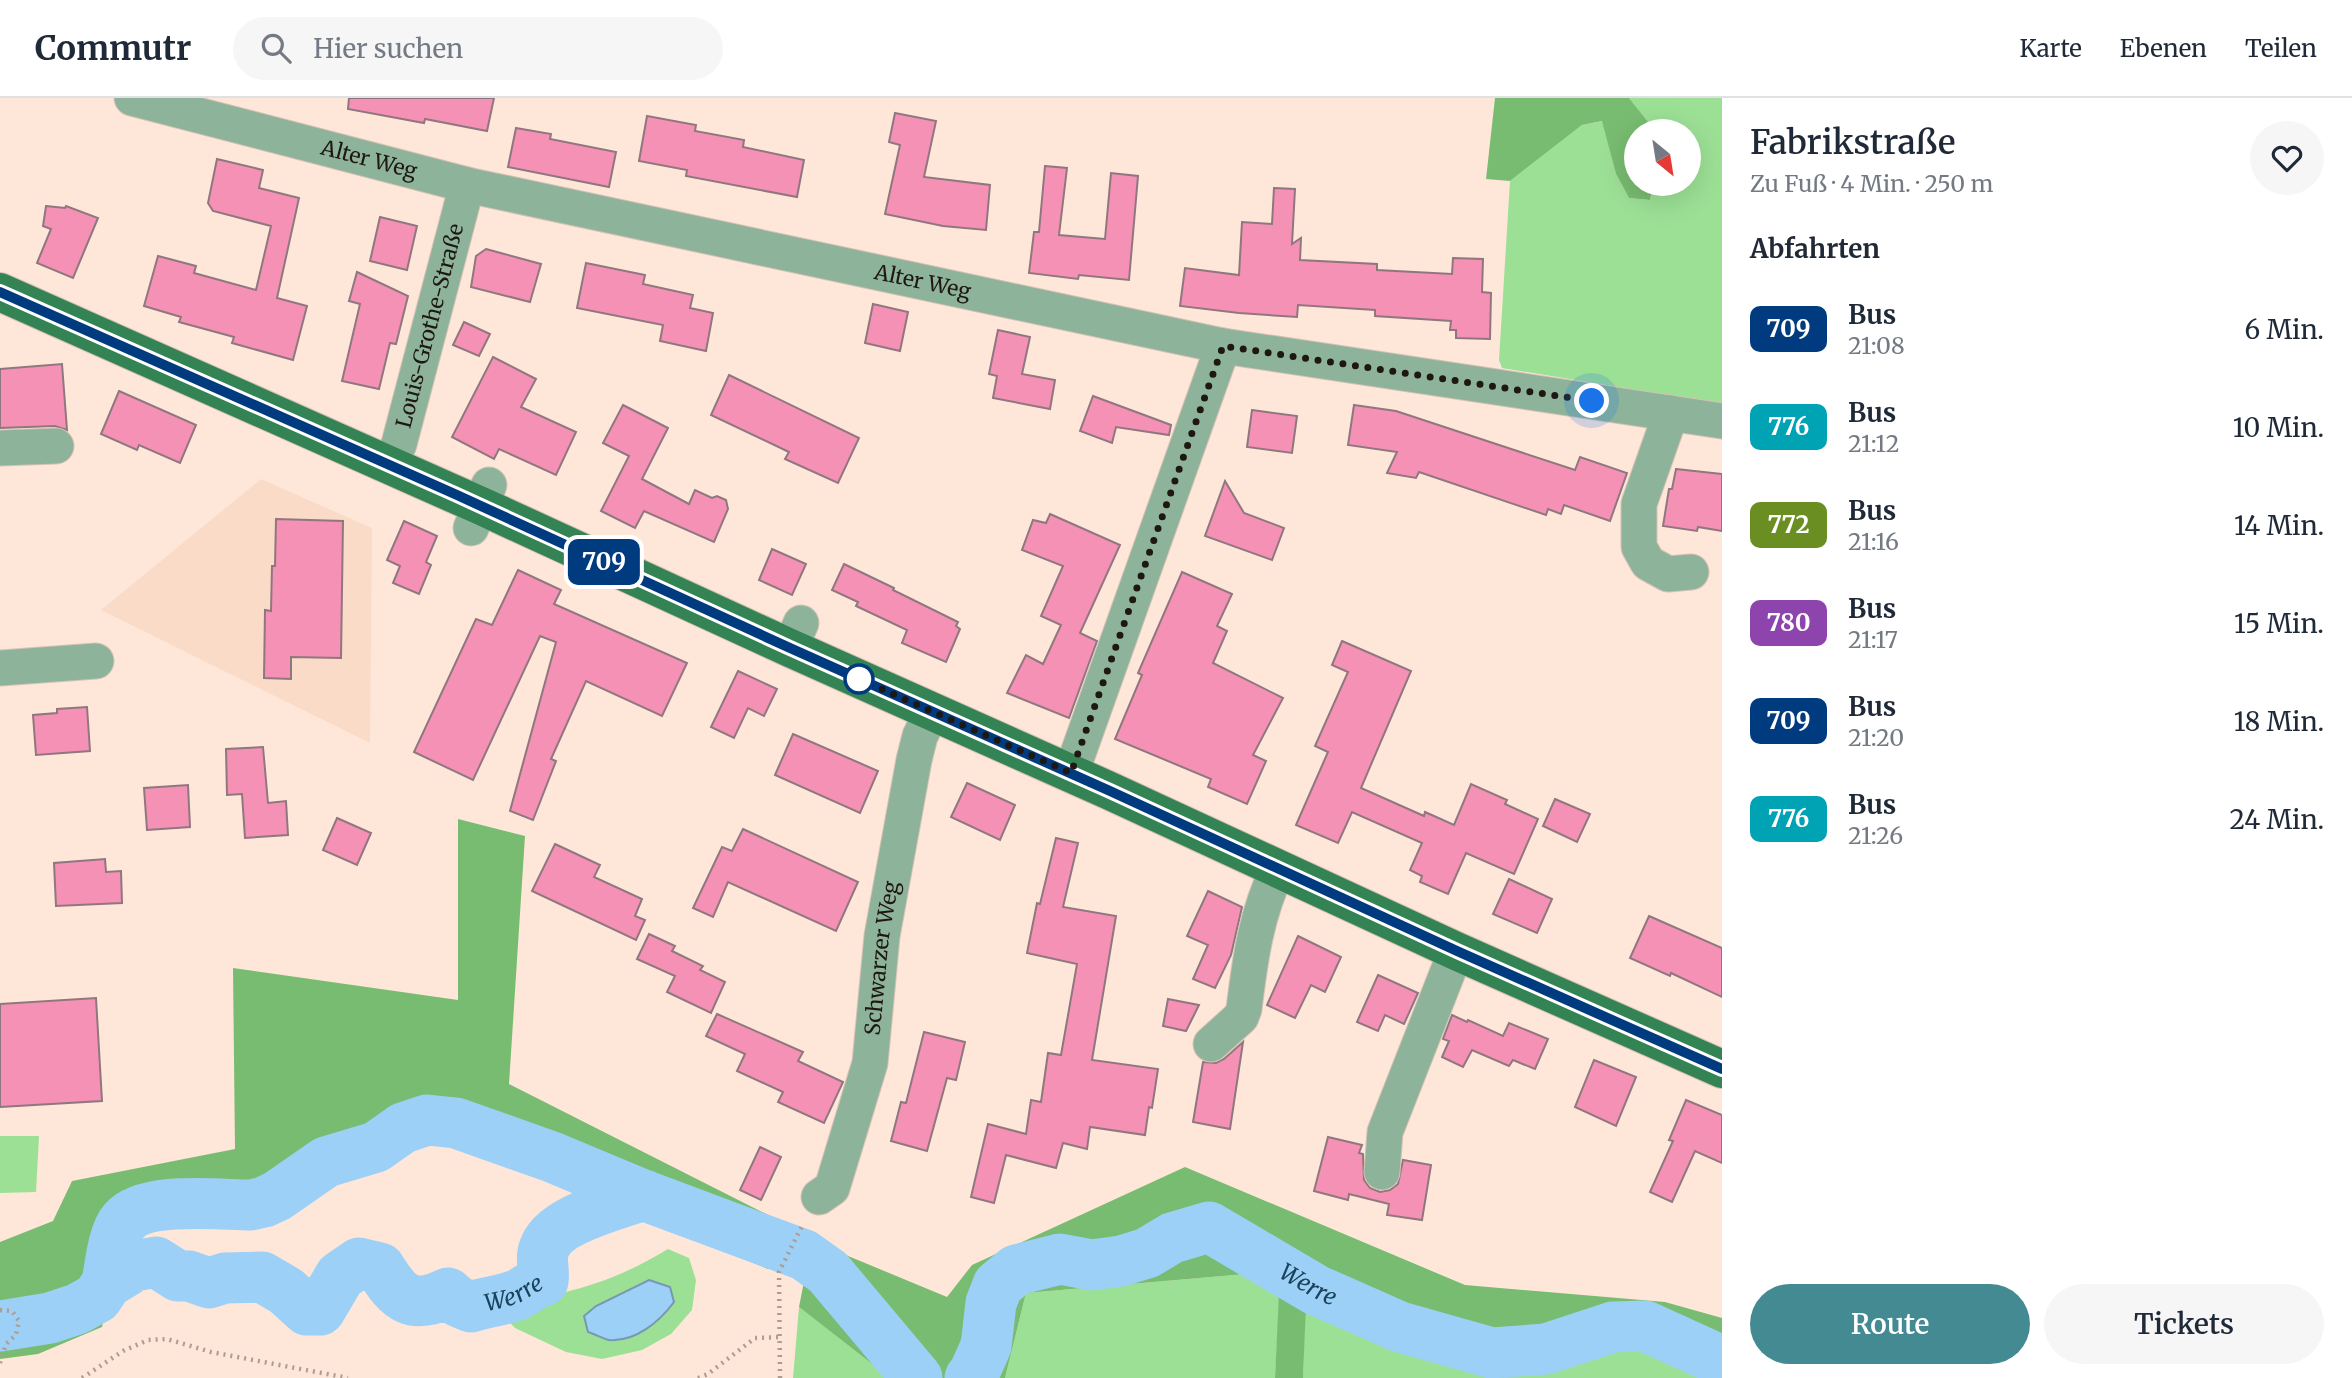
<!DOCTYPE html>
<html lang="de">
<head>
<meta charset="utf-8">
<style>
	body { margin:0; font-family:Merriweather,serif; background:#f6f6f7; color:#1f2937; height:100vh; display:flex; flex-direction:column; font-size:26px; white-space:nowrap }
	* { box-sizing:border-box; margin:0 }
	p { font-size:23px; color:#747a83 }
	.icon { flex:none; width:38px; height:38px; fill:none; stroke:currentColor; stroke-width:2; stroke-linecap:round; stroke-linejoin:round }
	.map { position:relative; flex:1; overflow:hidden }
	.sheet { display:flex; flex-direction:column; background:#fff; width:630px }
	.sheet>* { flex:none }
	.badge { padding:0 14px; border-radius:10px; font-size:24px; line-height:46px }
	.needle { width:46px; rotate:150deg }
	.tools { position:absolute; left:1624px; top:21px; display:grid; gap:14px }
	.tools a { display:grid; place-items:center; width:77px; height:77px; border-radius:50%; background:#fff; box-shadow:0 7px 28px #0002; font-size:35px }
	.you { position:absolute; width:35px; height:35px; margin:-18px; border:5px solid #fff; border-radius:50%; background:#1a73e8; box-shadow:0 0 0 10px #1a73e833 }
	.map>.badge { position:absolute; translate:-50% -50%; box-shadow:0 0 0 4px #fff }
	h2 { padding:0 28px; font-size:26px; line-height:63px }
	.round { display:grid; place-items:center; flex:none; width:74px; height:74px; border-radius:37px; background:#f6f6f7 }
	.head { display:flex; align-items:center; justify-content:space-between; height:119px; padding:0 28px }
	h1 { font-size:33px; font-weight:600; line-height:52px }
	.primary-button { display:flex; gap:14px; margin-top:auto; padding:14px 28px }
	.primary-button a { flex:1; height:80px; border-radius:42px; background:#438a92; color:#fff; font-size:28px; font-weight:600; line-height:80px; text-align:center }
	.primary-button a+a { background:#f6f6f7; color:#1f2937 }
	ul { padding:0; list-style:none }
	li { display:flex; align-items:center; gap:21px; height:98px; padding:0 28px }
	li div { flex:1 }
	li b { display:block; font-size:26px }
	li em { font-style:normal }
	li .badge { min-width:77px; font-weight:700; text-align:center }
	header { display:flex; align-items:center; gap:42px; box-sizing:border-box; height:98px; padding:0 35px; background:#fff; border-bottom:2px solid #e0e1e3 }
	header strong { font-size:33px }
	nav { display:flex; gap:38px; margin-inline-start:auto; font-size:24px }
	.search { width:490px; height:63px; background:#f6f6f7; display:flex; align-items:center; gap:18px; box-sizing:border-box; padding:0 24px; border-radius:38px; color:#747a83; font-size:26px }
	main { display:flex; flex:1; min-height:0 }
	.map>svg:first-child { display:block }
	.built { fill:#f9dbc8 }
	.green { fill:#9ce095; fill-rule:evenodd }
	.forest { fill:#78bc71 }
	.water { fill:#9cd0f6; stroke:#7698b2; stroke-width:2 }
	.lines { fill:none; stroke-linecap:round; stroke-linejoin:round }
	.river { stroke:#9cd0f6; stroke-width:51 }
	.building { fill:#f491b5; stroke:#90777f; stroke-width:2 }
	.minor-casing { stroke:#d6c2b5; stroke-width:37 }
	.major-casing { stroke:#d6c2b5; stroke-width:40 }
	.path { stroke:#ae9c92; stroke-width:4.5; stroke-dasharray:2 5; stroke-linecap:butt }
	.minor { stroke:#8db49a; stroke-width:35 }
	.major { stroke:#338355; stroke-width:38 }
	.line-casing { stroke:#fff; stroke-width:16 }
	.line { stroke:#003b80; stroke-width:10 }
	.walk { stroke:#1f1712; stroke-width:7; stroke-dasharray:0 12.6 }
	.stop-dot { fill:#fff; stroke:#003b80; stroke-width:3.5 }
	.labels { text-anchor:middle; stroke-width:6; stroke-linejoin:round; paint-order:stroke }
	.street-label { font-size:21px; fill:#1f1712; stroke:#fee7d9 }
	.water-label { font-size:23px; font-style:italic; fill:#1a425b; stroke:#fee7d9 }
</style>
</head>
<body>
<header>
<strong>Commutr</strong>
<div class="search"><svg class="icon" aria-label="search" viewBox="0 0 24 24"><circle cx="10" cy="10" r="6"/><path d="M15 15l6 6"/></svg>Hier suchen</div>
<nav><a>Karte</a><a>Ebenen</a><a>Teilen</a></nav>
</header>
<main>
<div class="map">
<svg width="1722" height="1280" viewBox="0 0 1722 1280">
	<rect width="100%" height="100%" fill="#fee7d9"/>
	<!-- built -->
	<polygon class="built" points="261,381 372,430 370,645 101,512"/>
	<!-- green -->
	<g class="green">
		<polygon points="1629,0 1722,0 1722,306 1502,270 1499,262 1510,83 1582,27 1603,23 1616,76 1629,100 1650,102 1653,86 1689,86 1689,33 1651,33 1649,25"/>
		<polygon points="0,1038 39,1038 36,1094 0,1095"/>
		<path d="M668 1151 689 1160 696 1182 692 1212 671 1236 642 1252 602 1261 566 1254 515 1230 492 1206 521 1195 532 1186 543 1183 562 1195C602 1185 632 1173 668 1151ZM649 1182 670 1189 674 1204C660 1224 636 1244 609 1242 603 1241 595 1236 588 1234L584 1218 596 1208Z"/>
		<polygon points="1281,1173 1275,1280 1005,1280 1026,1195"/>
		<polygon points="1306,1183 1497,1240 1650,1232 1722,1255 1722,1280 1303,1280"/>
		<polygon points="799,1209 890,1280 793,1280"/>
	</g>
	<!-- forest -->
	<g class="forest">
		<polygon points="1495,0 1629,0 1649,25 1651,33 1636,33 1636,86 1653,86 1650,102 1629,100 1616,76 1602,23 1582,27 1510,83 1486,81"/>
		<polygon points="458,721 525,738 509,986 786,1126 768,1171 444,1038 358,1054 245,1106 128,1118 102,1229 38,1256 0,1261 0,1144 53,1123 72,1083 235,1051 233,870 458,902"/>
		<polygon points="1185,1069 1465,1187 1665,1204 1722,1220 1722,1255 1650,1232 1499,1241 1398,1226 1307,1183 1303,1280 1275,1280 1280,1173 1026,1195 1005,1280 890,1280 799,1209 812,1143 947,1199 972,1167"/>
	</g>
	<!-- water -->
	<path class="water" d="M649 1182 670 1189 674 1204C660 1223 636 1244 609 1242 603 1241 595 1236 588 1234L584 1218 596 1208Z"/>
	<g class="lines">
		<!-- river -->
		<g class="river">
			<path d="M107 1185C110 1169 113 1135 124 1123 145 1098 220 1107 251 1107L264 1104 277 1098 326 1064 376 1049 403 1030 427 1022 456 1025 552 1059 643 1097 804 1157 828 1174 917 1280"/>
			<path id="s1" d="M0 1228 50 1220 77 1211 97 1200 107 1185 135 1168 156 1164 178 1178H189L209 1185 225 1180 262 1179 286 1193 307 1212H320L340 1178 359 1165 380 1170C399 1201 412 1212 448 1195L457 1203 471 1209C486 1204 501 1203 517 1197 526 1193 532 1186 543 1183 545 1173 540 1161 544 1151 553 1121 615 1108 643 1097"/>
			<path id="s2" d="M970 1280 974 1275 986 1248 991 1205 998 1187 1016 1172 1060 1161 1092 1167 1121 1163 1147 1155 1172 1140 1209 1129 1316 1192 1400 1229 1492 1255 1546 1251 1613 1229 1645 1228 1713 1259 1722 1261"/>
		</g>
	</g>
	<!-- building -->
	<g class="building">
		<polygon points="349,0 494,0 487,33 425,21 424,25 348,11"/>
		<polygon points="895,15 936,23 924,79 990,87 986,132 943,128 885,116 900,47 889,44"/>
		<polygon points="647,18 696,27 695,33 744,42 743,49 804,62 797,99 686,78 687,72 639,63"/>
		<polygon points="516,30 551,36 550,41 616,54 609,89 508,69"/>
		<polygon points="217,61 263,72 259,90 299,100 277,200 307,208 293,262 232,245 234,239 179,224 181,219 144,208 158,158 196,168 194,175 256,192 271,128 213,113 208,105"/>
		<polygon points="1045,68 1067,70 1059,137 1105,141 1111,75 1138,78 1129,182 1079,177 1078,181 1029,175 1034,134 1039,134"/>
		<polygon points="1274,90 1295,91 1292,146 1301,140 1300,162 1377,166 1377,172 1452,176 1453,160 1483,161 1482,194 1491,195 1490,241 1456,240 1456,232 1450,232 1451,223 1375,218 1375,212 1298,207 1297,219 1239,215 1180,208 1185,170 1239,177 1242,124 1272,126"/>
		<polygon points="46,108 65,110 66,108 98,120 73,180 37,165 51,131 43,128"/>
		<polygon points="380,119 417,128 407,172 370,163"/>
		<polygon points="486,151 541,166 530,204 471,189 476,158"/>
		<polygon points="586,165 645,177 643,186 693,197 690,210 713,215 706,253 660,243 663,227 577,210"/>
		<polygon points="357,174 408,198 396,246 390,245 379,291 342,283 360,206 349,203"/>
		<polygon points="873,206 908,214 900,253 865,245"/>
		<polygon points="464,224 490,236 479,258 453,247"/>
		<polygon points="998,232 1030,239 1022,276 1055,282 1050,311 993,300 997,278 989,276"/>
		<polygon points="493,259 536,281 521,309 576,334 556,377 499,351 494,361 452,339"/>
		<polygon points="62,266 67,332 55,328 0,330 0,271"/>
		<polygon points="729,277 859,340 838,385 785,361 789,354 711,317"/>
		<polygon points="119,293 196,327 180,365 139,347 137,352 101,336"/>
		<polygon points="1093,298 1171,327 1169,337 1116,329 1112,345 1080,333"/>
		<polygon points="623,307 668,330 642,381 689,406 695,392 712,400 717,398 726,402 728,411 714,444 644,413 635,430 601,413 629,358 603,345"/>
		<polygon points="1354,307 1396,313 1575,372 1580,359 1627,375 1610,423 1564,407 1561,416 1548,411 1546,417 1419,374 1416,380 1387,375 1397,354 1348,347"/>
		<polygon points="1252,312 1297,318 1292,355 1247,349"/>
		<polygon points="1676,371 1722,376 1722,433 1698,429 1697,433 1663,428 1669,391 1672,391"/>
		<polygon points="1225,383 1244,415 1284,430 1272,462 1205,438"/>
		<polygon points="1050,416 1120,447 1080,535 1097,543 1069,620 1007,595 1026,557 1043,566 1061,527 1041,518 1063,468 1022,452 1033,422 1046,425"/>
		<polygon points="276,421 343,423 341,560 291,559 291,581 264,580 265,512 271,513 272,468 275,468"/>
		<polygon points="404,423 437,438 426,464 431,467 419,496 393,485 400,468 387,462"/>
		<polygon points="772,451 806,466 792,497 759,482"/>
		<polygon points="844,466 894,490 893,492 958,524 956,528 960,531 946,564 902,545 907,532 856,508 858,504 832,492"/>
		<polygon points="518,472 561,492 554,506 687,565 662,618 586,583 551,661 556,663 533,722 510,713 556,544 540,538 473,682 414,654 476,521 492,527"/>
		<polygon points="1182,474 1232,496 1217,528 1227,533 1213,565 1283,600 1253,657 1266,663 1247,706 1208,689 1211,681 1115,641 1142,577 1138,575"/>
		<polygon points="1342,543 1411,573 1361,690 1424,718 1425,714 1454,727 1471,686 1507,702 1505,706 1538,721 1514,776 1466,755 1448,796 1420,784 1422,778 1410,772 1422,745 1352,714 1338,745 1296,727 1328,654 1315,648 1348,574 1332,567"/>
		<polygon points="738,573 777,591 764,618 748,610 734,640 711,629"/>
		<polygon points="87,609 90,653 36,657 33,617 57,615 57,611"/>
		<polygon points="793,636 878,673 860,715 775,677"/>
		<polygon points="263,649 268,705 286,703 288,737 245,740 242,696 227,697 226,651"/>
		<polygon points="967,685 1015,707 1000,742 951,719"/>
		<polygon points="188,687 190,729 147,732 144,690"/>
		<polygon points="1555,701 1590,716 1577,744 1543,728"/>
		<polygon points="337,720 371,735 357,767 323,752"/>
		<polygon points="743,731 858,784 836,833 728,784 713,819 693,810 722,749 732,753"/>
		<polygon points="1056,740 1078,745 1063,809 1116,818 1092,962 1158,971 1152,1010 1149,1009 1145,1037 1090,1029 1087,1051 1063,1045 1056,1070 1006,1057 994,1105 971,1099 988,1026 1026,1036 1031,1002 1041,1004 1048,955 1061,957 1077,866 1027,855 1037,805 1040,806"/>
		<polygon points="555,746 600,767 594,779 642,801 635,818 645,822 636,842 532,793"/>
		<polygon points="105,761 106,774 121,773 122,805 56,808 54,765"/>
		<polygon points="1509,781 1552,801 1537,835 1493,816"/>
		<polygon points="1208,793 1242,809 1231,857 1215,890 1193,881 1208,847 1187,838"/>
		<polygon points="1649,818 1722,850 1722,899 1671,875 1670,878 1630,860"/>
		<polygon points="649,836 675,848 672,853 703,868 700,872 725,884 711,915 667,894 675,878 637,861"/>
		<polygon points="1298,838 1341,859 1325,894 1311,887 1295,920 1267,907"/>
		<polygon points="1378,877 1418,895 1404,926 1385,917 1378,933 1357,924"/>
		<polygon points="96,900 102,1003 0,1009 0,906"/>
		<polygon points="1168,901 1199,907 1186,933 1163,928"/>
		<polygon points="717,916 803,954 798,963 843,984 824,1025 778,1004 783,994 737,973 745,956 706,938"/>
		<polygon points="1452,917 1467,924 1468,922 1503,938 1509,925 1548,941 1535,971 1513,962 1509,968 1472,952 1463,969 1442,959 1449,943 1443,941"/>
		<polygon points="924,934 965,944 956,982 947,980 927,1053 891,1043 901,1004 906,1005"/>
		<polygon points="1243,944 1230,1031 1193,1024 1203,964 1216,965 1224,961"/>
		<polygon points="1594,962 1636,979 1616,1028 1575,1009"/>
		<polygon points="1686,1002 1722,1017 1722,1065 1695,1053 1672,1104 1650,1094 1673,1043 1669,1042"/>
		<polygon points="1328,1039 1362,1047 1359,1055 1363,1056 1364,1082 1370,1090 1380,1094 1390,1092 1398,1086 1403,1062 1431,1067 1422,1122 1387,1117 1389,1106 1349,1096 1348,1102 1314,1093"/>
		<polygon points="760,1049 781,1059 761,1102 740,1092"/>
	</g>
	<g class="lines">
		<!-- minor casing -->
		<g class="minor-casing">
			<g id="minor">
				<path id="s3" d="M132 0 467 87 1223 248 1722 323"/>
				<polyline points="1671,315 1639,406 1639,449 1648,465 1668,476 1691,474"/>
				<polyline points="0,350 56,348"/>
				<path id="s4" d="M390 367 399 346 467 87"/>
				<polyline points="471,430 489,387"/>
				<polyline points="790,550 801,525"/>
				<polyline points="0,570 96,563"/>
				<polyline points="1071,675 1223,248"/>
				<path d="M1211 946 1241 919 1244 911C1250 862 1256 816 1278 771"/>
				<polyline points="1382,1074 1385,1034 1456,853"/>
				<path id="s5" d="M819 1099 832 1090 870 965 882 838 914 662 920 638 932 614"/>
			</g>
		</g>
		<!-- major casing -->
		<g class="major-casing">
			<polyline id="major" points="0,194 479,407 790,550 1110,693 1456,853 1722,971"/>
		</g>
		<!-- path -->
		<g class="path">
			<polyline points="0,1212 12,1213 19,1223 16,1237 6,1246 0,1265"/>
			<polyline points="82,1280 123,1253 148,1242 167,1241 211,1254 348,1280"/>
			<polyline points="698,1280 708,1276 755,1240 781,1239"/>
			<polyline points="780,1280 779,1174 803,1126"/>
		</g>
		<!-- minor -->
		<use href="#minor" class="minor"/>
		<!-- major -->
		<use href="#major" class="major"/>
	</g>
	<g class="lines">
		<!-- line casing -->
		<g class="line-casing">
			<polyline id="line" points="0,194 457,397 790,550 1110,693 1457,853 1722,971"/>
		</g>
		<!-- line -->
		<use href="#line" class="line"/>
		<!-- walk -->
		<polyline class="walk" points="859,581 1071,675 1223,248 1592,303"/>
	</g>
	<!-- markers -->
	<circle class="stop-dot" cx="859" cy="581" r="14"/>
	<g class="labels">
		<!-- street labels -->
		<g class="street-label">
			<text dy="7" stroke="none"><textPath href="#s3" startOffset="245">Alter Weg</textPath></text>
			<text dy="7" stroke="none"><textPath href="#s3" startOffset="812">Alter Weg</textPath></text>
			<text dy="7" stroke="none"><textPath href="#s4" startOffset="145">Louis-Grothe-Straße</textPath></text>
			<text dy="7" stroke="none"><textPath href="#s5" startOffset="252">Schwarzer Weg</textPath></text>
		</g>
		<!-- water labels -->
		<g class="water-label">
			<text dy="8" stroke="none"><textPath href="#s2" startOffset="439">Werre</textPath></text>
			<text dy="8" stroke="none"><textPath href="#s1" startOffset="595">Werre</textPath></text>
		</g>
	</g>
</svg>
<div class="tools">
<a><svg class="needle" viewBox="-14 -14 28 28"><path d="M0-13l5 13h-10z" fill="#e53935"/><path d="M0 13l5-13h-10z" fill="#747a83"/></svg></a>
</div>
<div class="you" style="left:1592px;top:303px"></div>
<b class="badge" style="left:604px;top:464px;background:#003b80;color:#fff">709</b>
</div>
<section class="sheet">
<div class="head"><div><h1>Fabrikstraße</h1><p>Zu Fuß · 4 Min. · 250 m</p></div><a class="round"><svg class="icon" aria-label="heart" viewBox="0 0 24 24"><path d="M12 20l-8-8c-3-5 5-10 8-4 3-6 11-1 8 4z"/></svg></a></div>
<h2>Abfahrten</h2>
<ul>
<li><span class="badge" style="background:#003b80;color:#fff">709</span><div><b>Bus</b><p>21:08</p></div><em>6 Min.</em></li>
<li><span class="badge" style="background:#00a3b4;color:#fff">776</span><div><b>Bus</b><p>21:12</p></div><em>10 Min.</em></li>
<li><span class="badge" style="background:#6b8e23;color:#fff">772</span><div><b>Bus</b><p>21:16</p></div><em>14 Min.</em></li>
<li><span class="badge" style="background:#8e44ad;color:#fff">780</span><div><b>Bus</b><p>21:17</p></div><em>15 Min.</em></li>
<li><span class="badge" style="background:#003b80;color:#fff">709</span><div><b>Bus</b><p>21:20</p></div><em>18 Min.</em></li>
<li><span class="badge" style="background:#00a3b4;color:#fff">776</span><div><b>Bus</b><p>21:26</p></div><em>24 Min.</em></li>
</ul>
<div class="primary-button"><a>Route</a><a>Tickets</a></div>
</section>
</main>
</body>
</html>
